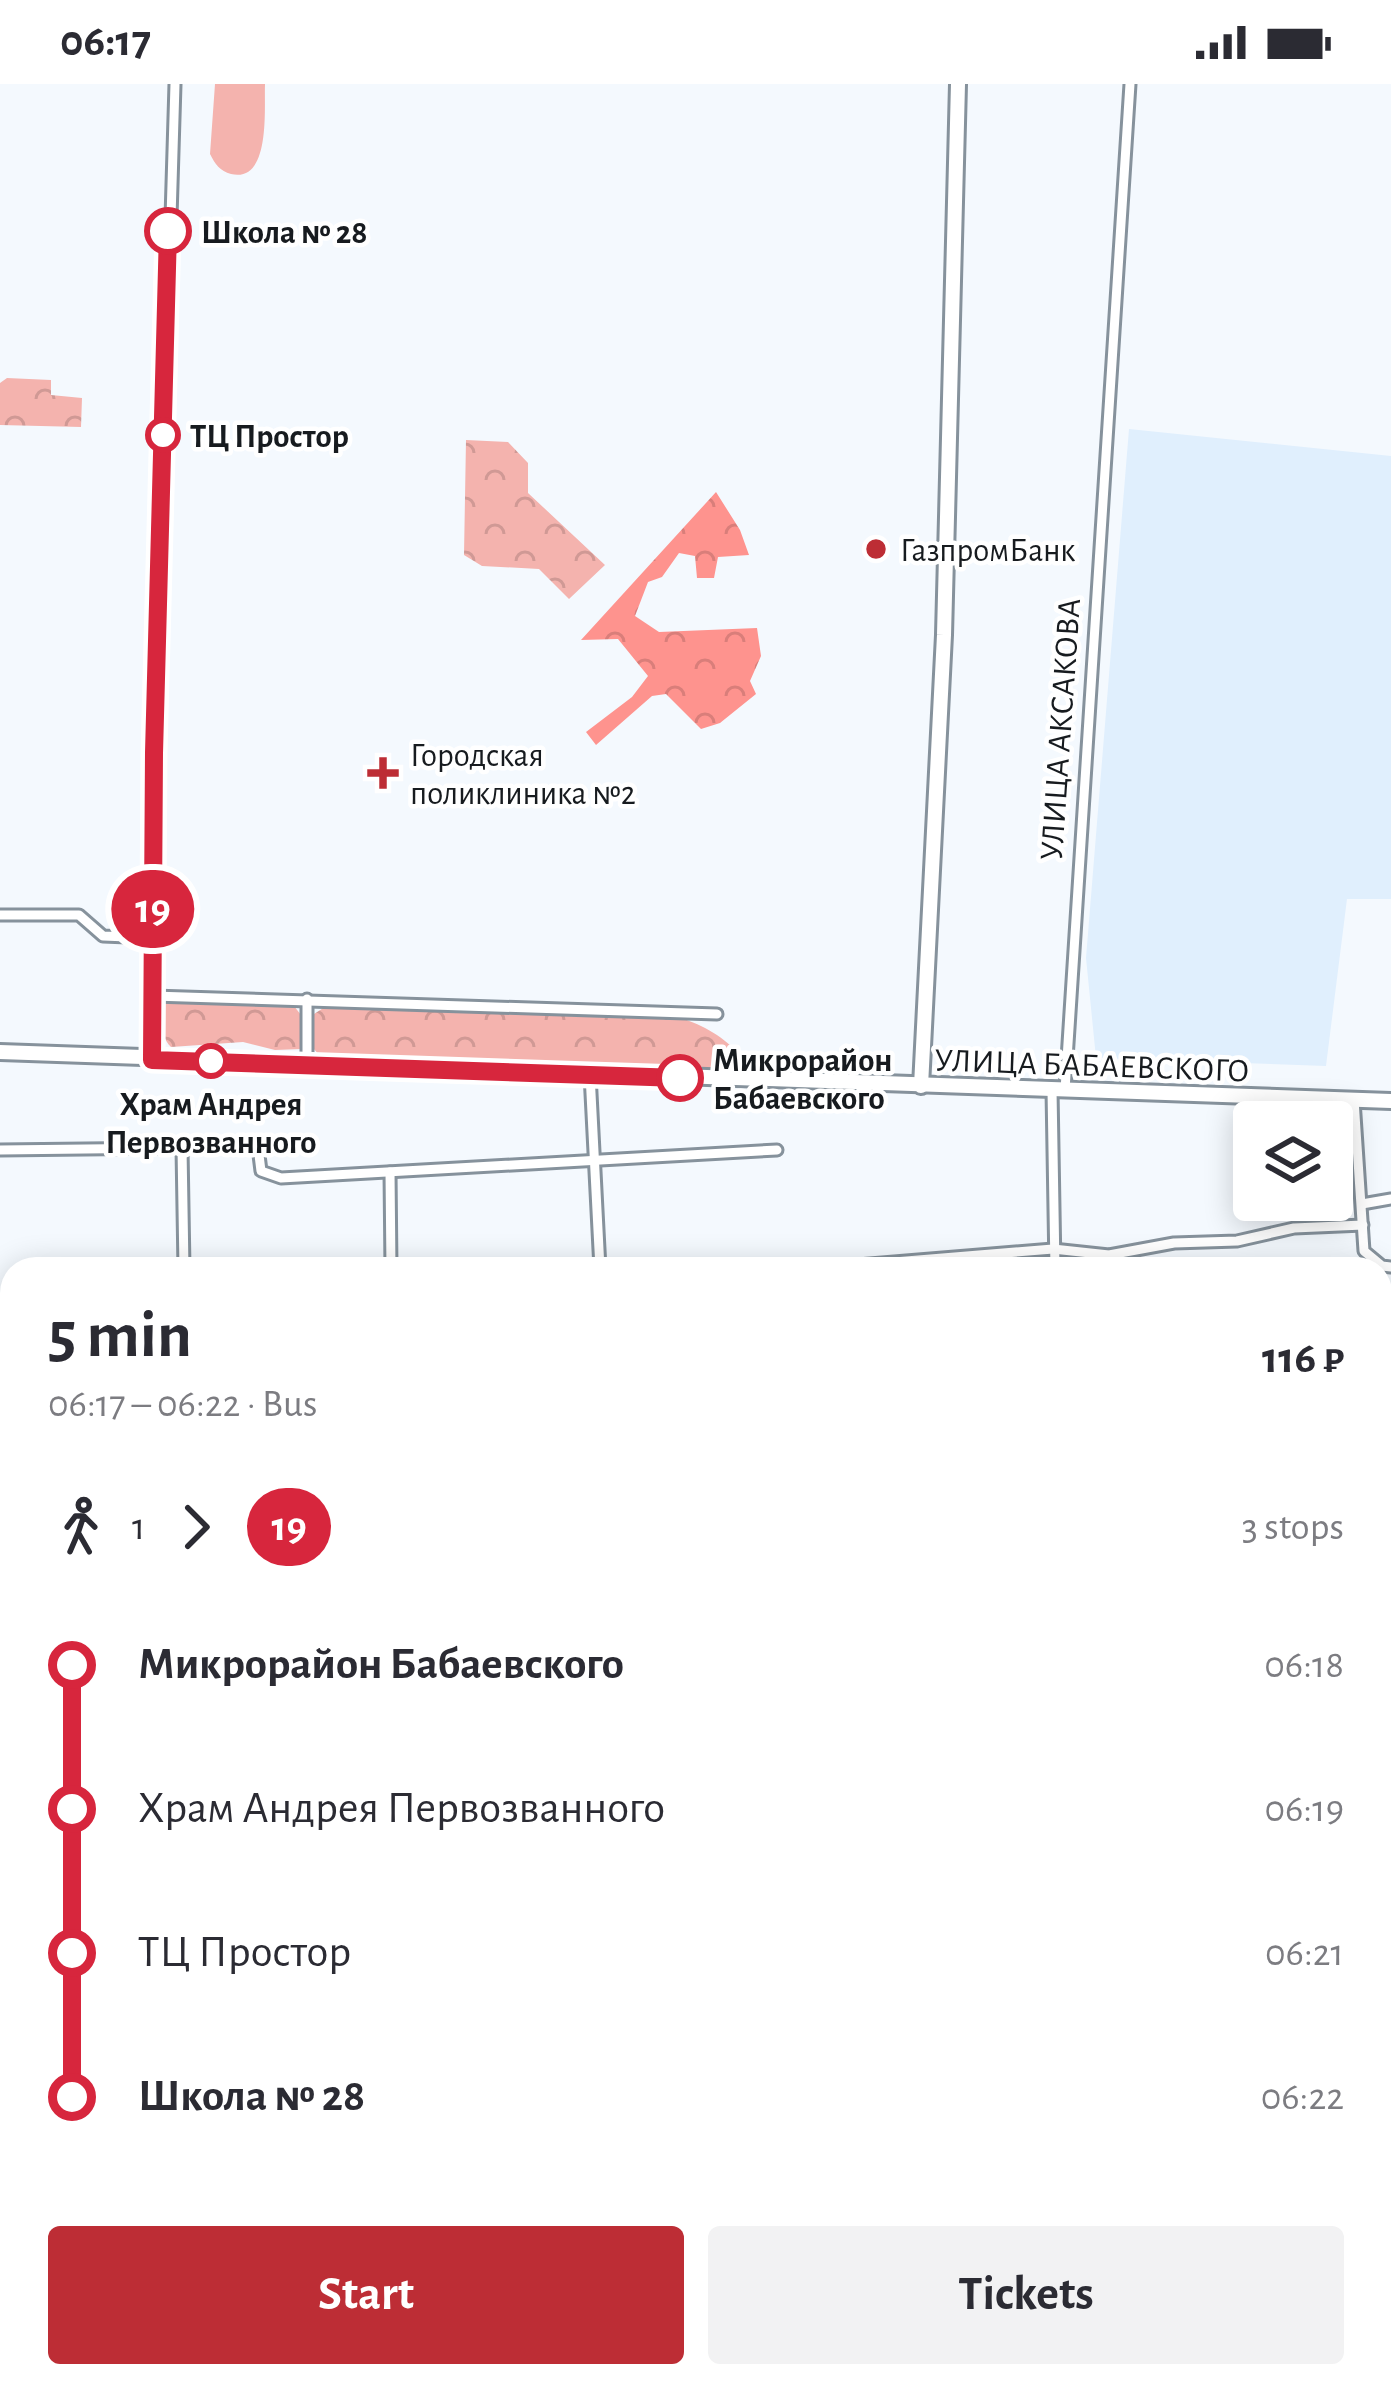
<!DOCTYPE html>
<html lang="en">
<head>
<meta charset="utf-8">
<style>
	body { margin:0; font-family:"Alegreya Sans",sans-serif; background:#f2f2f3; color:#2b2b33; height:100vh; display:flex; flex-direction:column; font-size:45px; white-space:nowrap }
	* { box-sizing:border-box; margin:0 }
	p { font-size:39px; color:#7c7c81 }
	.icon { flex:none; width:66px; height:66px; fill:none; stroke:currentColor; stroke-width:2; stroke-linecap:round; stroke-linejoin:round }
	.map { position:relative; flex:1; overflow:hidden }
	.side { position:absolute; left:0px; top:1173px; width:1392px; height:1131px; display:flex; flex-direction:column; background:#fff; border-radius:36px 36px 0 0; box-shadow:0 6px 30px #0003 }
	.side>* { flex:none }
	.badge { padding:0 24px; border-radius:39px; font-size:42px; line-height:78px }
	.buttons { position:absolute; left:1233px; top:1017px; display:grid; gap:24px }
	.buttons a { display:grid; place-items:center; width:120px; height:120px; border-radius:12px; background:#fff; box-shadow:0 6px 30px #0003; font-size:60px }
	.map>.badge { position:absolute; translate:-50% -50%; box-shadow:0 0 0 6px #fff }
	.legs { display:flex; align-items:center; gap:18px; height:132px; padding:0 48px; font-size:39px }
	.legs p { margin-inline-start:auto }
	.summary { display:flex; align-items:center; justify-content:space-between; height:204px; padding:0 48px }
	h1 { font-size:66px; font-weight:700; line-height:90px }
	.cta { display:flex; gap:24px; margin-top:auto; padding:24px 48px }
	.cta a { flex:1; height:138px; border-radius:12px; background:#bd2d35; color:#fff; font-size:48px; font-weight:700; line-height:138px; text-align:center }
	.cta a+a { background:#f2f2f3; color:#2b2b33 }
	ul { padding:0 48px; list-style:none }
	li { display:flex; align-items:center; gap:42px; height:144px; font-size:45px }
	li i { display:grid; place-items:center; width:18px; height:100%; margin:0 15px; background:currentColor }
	li i::after { content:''; width:30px; height:30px; margin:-15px; border:9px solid; border-radius:50%; background:#fff }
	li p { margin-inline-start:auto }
	li:first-child i { background:linear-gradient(#0000 50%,currentColor 0) }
	li:last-child i { background:linear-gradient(currentColor 50%,#0000 0) }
	.status { display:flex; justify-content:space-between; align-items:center; height:84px; padding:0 60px; background:#fff; direction:ltr }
	.status svg { height:33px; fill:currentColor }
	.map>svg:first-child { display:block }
	.built { fill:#e0effd }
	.green { fill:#f4b3ae }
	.forest { fill:url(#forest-crowns) }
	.park { fill:url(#park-crowns) }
	.water { fill:url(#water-ripples) }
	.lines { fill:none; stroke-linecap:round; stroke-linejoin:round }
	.street-casing { stroke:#86929c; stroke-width:15 }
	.secondary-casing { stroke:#86929c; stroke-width:20 }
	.street { stroke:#fff; stroke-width:9 }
	.secondary { stroke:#fff; stroke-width:14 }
	.rail { stroke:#85898e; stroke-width:3 }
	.line-1-casing { stroke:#fff; stroke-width:27 }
	.line-1 { stroke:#d7263d; stroke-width:18 }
	.stop-1-dot { fill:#fff; stroke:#d7263d; stroke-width:6 }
	.poi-dot { fill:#bd2d35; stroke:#fff; stroke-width:4.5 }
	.labels { text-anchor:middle; stroke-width:9; stroke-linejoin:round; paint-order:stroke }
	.stop-label { font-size:33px; font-weight:bold; fill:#171b1f; stroke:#fff; text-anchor:start }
	.poi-label { font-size:33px; fill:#171b1f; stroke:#fff; text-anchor:start }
	.street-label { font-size:33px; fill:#171b1f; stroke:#fff }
</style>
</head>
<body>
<div class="status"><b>06:17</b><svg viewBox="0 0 49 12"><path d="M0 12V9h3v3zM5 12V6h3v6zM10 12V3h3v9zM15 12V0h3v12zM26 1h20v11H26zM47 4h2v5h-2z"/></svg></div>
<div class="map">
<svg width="1391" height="2302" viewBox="0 0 1391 2302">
	<defs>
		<pattern id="forest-crowns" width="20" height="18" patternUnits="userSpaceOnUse" patternTransform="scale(3)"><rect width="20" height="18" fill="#fe938e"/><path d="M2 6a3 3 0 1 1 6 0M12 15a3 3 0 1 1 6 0" fill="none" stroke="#d97e7a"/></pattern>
		<pattern id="park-crowns" width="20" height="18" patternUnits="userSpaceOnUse" patternTransform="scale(3)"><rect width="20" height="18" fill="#f4b3ae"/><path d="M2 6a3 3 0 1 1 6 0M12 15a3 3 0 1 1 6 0" fill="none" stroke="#d09995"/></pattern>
		<pattern id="water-ripples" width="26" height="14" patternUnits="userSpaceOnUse" patternTransform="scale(3)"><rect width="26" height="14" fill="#49a1e3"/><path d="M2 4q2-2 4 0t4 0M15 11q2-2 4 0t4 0" fill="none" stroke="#3c82b7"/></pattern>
	</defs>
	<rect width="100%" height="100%" fill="#f4f9fe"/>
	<!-- built -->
	<polygon class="built" points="1129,345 1391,372 1391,815 1347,815 1326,982 1096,974 1086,874"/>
	<!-- green -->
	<g class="green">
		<path d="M215 0H265C264 25 271 99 231 90 220 87 215 80 210 70Z"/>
		<polygon points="1391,1688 1391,1806 1380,1810 1380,1691"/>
	</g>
	<!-- forest -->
	<polygon class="forest" points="716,408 740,446 749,471 718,473 714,494 697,494 695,472 679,469 662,493 648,498 635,532 659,548 757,544 761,572 750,597 756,610 720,639 701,645 666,610 652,612 596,661 586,648 632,613 648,592 618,555 581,556"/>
	<!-- park -->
	<g class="park">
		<polygon points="7,294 51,296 51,311 82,314 81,343 0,341 0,299"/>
		<polygon points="466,356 508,358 528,379 528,409 605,481 569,515 539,485 482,482 464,471"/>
		<path d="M163 919 294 922 301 931 302 965 275 966 243 958 171 963C159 951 161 934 163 919Z"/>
		<path d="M328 921 684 935C709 944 727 955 744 976L743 987 653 982 635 985 320 972 313 964 314 930Z"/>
	</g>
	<!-- water -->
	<g class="water">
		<polygon points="12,1397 12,1490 0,1486 0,1402"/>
		<polygon points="1391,1806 1391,2150 1380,2152 1380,1810"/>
		<polygon points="12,2081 12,2292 830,2292 791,2302 0,2302 0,2082"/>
	</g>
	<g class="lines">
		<!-- street casing -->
		<g class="street-casing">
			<g id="street">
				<polyline points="0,831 79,831 103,852 152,854"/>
				<polyline points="153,912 717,930"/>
				<polyline points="152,976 155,669 175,0"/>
				<polyline points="307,980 307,915"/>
				<polyline points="590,990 600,1185"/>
				<polyline points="1052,1006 1055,1185"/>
				<polyline points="1065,1006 1130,0"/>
				<polyline points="1354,1016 1364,1167 1382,1182 1391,1183"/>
				<polyline points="182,1064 184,1185"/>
				<polyline points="0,1066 258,1063 261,1087 281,1094 777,1066"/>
				<polyline points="390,1088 391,1185"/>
				<polyline points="1362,1120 1391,1115"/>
				<polyline points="809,1185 1053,1165 1109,1171 1174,1159 1237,1157 1294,1144 1363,1141"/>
				<polyline points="0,1217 12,1217"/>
				<polyline points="1380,1264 1391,1261"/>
				<polyline points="0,1349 12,1346"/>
				<polyline points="1380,1352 1391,1347"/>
				<polyline points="0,1537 12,1535"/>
				<polyline points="1380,1721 1391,1719"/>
				<polyline points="0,1815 12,1817"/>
				<polyline points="0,1922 12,1920"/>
				<polyline points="1191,2292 1195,2302"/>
			</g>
		</g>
		<!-- secondary casing -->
		<g class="secondary-casing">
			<g id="secondary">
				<polyline points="0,968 1391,1017"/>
				<polyline points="921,1002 944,551 958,0"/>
			</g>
		</g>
		<!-- street -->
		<use href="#street" class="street"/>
		<!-- secondary -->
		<use href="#secondary" class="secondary"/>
		<!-- rail -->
		<g class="rail">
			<polyline points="1380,1596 1391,1588"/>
			<polyline points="1380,1678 1391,1673"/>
		</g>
	</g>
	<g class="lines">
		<!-- line-1 casing -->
		<g class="line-1-casing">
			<polyline id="line-1" points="168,147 154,669 152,976 680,994"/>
		</g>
		<!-- line-1 -->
		<use href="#line-1" class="line-1"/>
	</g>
	<!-- markers -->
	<g class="stop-1-dot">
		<circle cx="168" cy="147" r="21"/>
		<circle cx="163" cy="351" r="15"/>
		<circle cx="211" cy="977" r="15"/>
		<circle cx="680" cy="994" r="21"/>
	</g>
	<g class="poi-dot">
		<circle cx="876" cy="465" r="12"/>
		<path d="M377 671h12v12h12v12h-12v12h-12v-12h-12v-12h12z"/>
	</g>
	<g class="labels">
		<!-- stop labels -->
		<g class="stop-label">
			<text x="201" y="159">Школа № 28</text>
			<text x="190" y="363">ТЦ Простор</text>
			<text x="713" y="987">Микрорайон<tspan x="713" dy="38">Бабаевского</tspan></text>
			<text x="211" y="1031" text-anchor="middle">Храм Андрея<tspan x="211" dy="38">Первозванного</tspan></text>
		</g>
		<!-- poi labels -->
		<g class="poi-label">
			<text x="900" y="477">ГазпромБанк</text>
			<text x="410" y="682">Городская<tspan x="410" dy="38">поликлиника №2</tspan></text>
		</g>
		<!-- street labels -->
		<g class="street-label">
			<text transform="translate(1059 645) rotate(-86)" y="12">УЛИЦА АКСАКОВА</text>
			<text transform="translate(1092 980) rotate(2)" y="12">УЛИЦА БАБАЕВСКОГО</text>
		</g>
	</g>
</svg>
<div class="buttons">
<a><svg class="icon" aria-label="layers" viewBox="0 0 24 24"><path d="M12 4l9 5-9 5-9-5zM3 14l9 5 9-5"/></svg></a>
</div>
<b class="badge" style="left:153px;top:825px;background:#d7263d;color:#fff">19</b>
<section class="side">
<div class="summary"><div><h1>5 min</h1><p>06:17 – 06:22 · Bus</p></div><b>116 ₽</b></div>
<div class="legs"><svg class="icon" aria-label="walk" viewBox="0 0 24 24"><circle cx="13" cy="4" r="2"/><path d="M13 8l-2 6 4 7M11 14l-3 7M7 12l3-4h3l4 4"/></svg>1<svg class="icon" aria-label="forward" viewBox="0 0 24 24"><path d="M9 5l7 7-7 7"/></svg><b class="badge" style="background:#d7263d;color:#fff">19</b><p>3 stops</p></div>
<ul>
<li><i style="color:#d7263d"></i><b>Микрорайон Бабаевского</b><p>06:18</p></li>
<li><i style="color:#d7263d"></i><span>Храм Андрея Первозванного</span><p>06:19</p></li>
<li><i style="color:#d7263d"></i><span>ТЦ Простор</span><p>06:21</p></li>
<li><i style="color:#d7263d"></i><b>Школа № 28</b><p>06:22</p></li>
</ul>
<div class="cta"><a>Start</a><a>Tickets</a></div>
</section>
</div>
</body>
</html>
